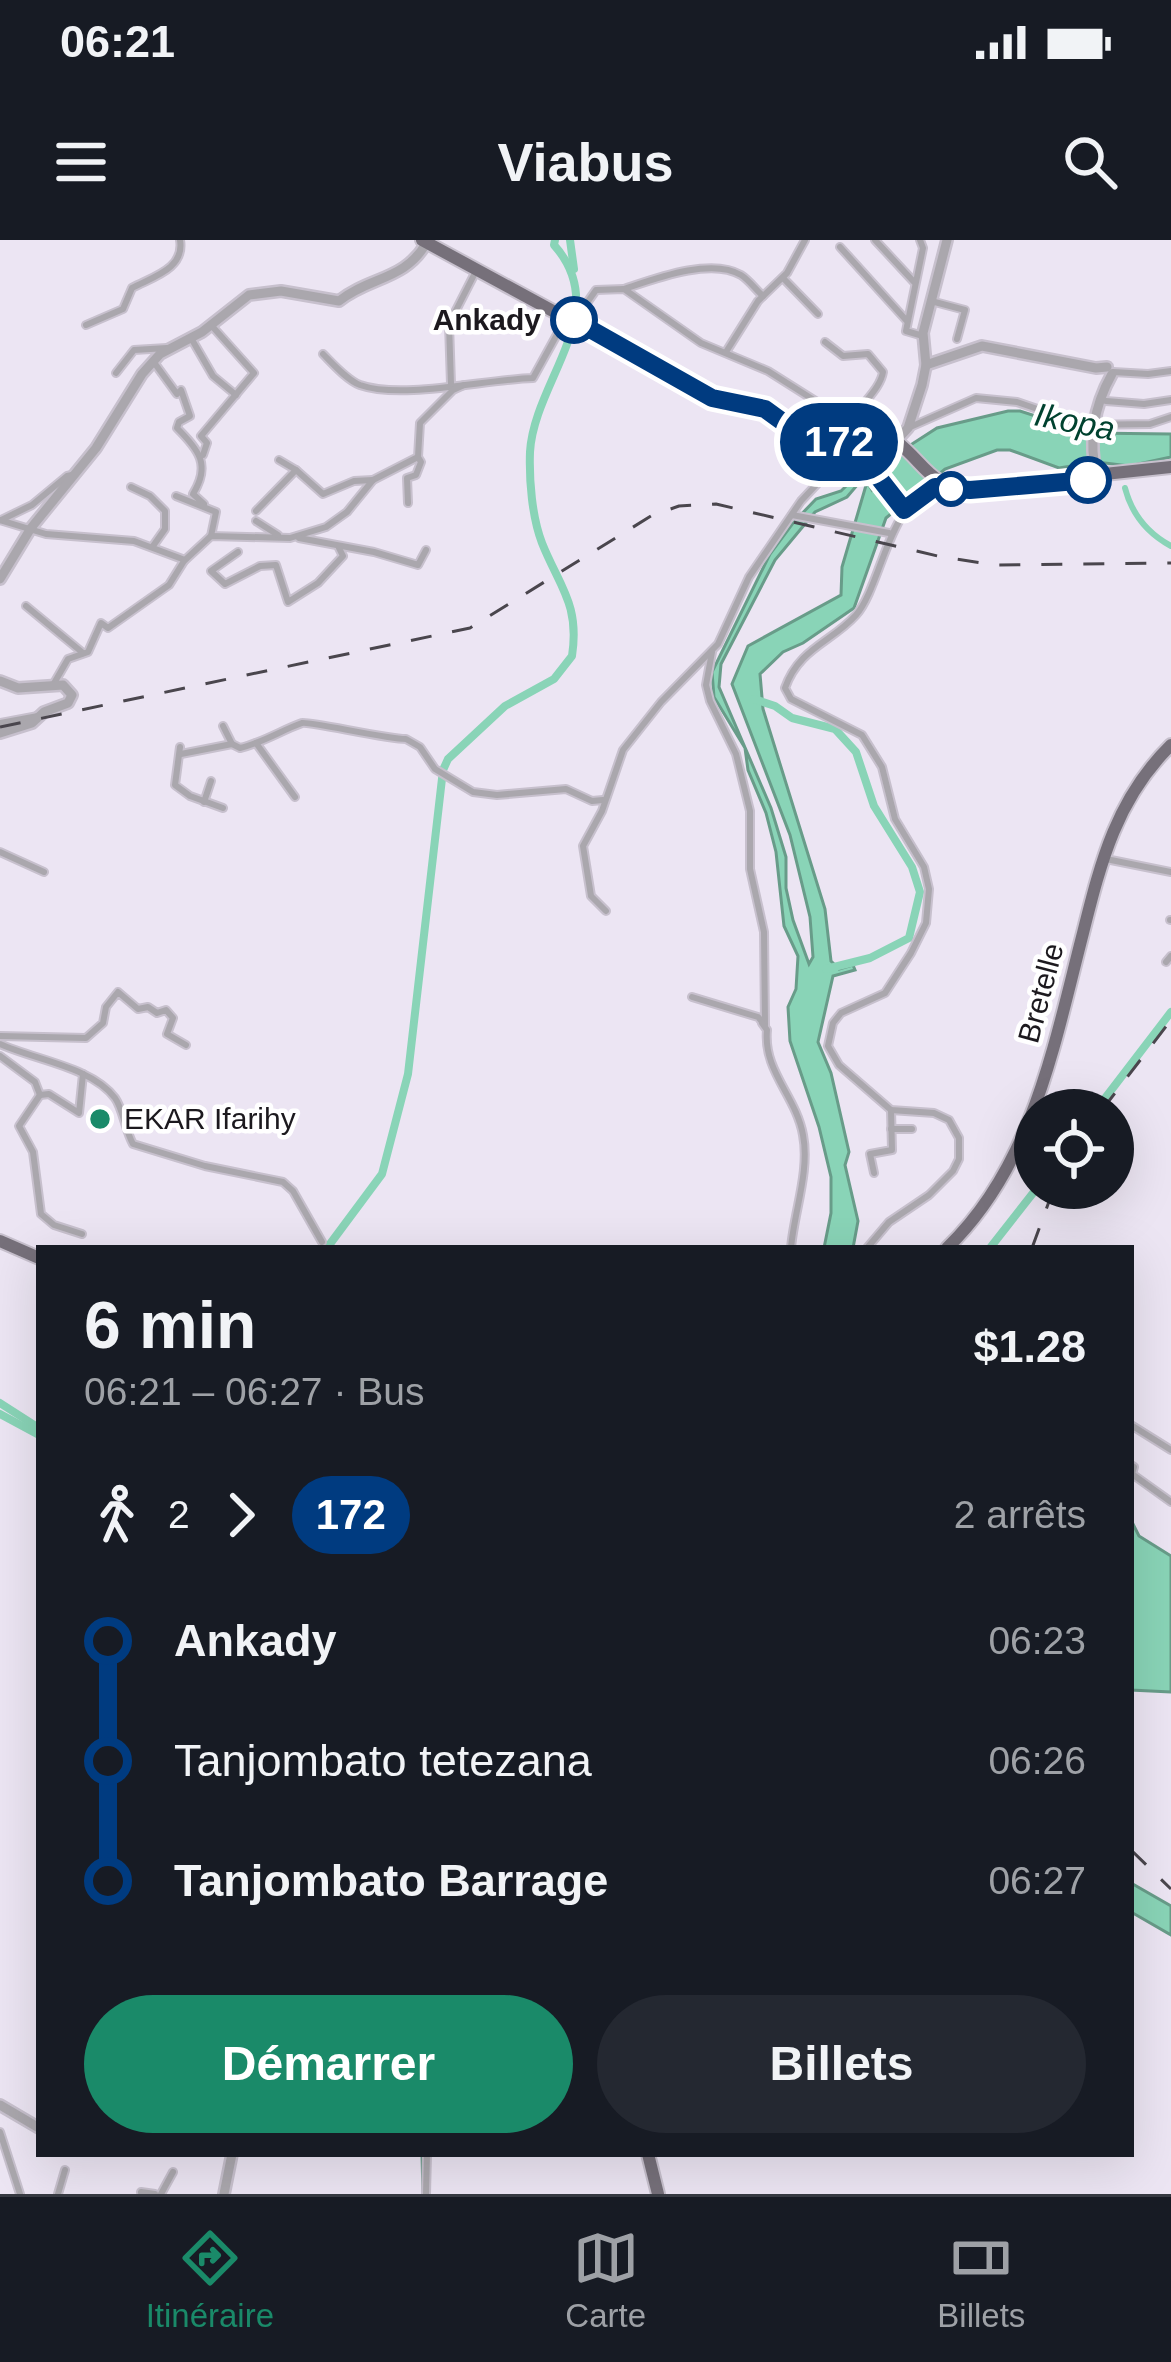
<!DOCTYPE html>
<html lang="fr">
<head>
<meta charset="utf-8">
<style>
	body { margin:0; font-family:Arial,sans-serif; background:#242831; color:#f1f3f6; height:100vh; display:flex; flex-direction:column; font-size:45px; white-space:nowrap }
	* { box-sizing:border-box; margin:0 }
	p { font-size:39px; color:#9ea1a6 }
	.icon { flex:none; width:66px; height:66px; fill:none; stroke:currentColor; stroke-width:2; stroke-linecap:round; stroke-linejoin:round }
	.map { position:relative; flex:1; overflow:hidden }
	.side { position:absolute; left:36px; top:1005px; width:1098px; height:912px; display:flex; flex-direction:column; background:#171b24; border-radius:0px; box-shadow:0 12px 48px #0002 }
	.side>* { flex:none }
	.badge { padding:0 24px; border-radius:39px; font-size:42px; line-height:78px }
	.fabs { position:absolute; left:1014px; top:849px; display:grid; gap:24px }
	.fabs a { display:grid; place-items:center; width:120px; height:120px; border-radius:50%; background:#171b24; box-shadow:0 12px 48px #0002; font-size:60px }
	.map>.badge { position:absolute; translate:-50% -50%; box-shadow:0 0 0 6px #fff }
	.legs { display:flex; align-items:center; gap:18px; height:132px; padding:0 48px; font-size:39px }
	.legs p { margin-inline-start:auto }
	.head { display:flex; align-items:center; justify-content:space-between; height:204px; padding:0 48px }
	h1 { font-size:66px; font-weight:700; line-height:90px }
	.button { display:flex; gap:24px; margin-top:auto; padding:24px 48px }
	.button a { flex:1; height:138px; border-radius:72px; background:#1a8a69; color:#fff; font-size:48px; font-weight:700; line-height:138px; text-align:center }
	.button a+a { background:#242831; color:#f1f3f6 }
	ul { padding:0 48px; list-style:none }
	li { display:flex; align-items:center; gap:42px; height:120px; font-size:45px }
	li i { display:grid; place-items:center; width:18px; height:100%; margin:0 15px; background:currentColor }
	li i::after { content:''; width:30px; height:30px; margin:-15px; border:9px solid; border-radius:50%; background:#171b24 }
	li p { margin-inline-start:auto }
	li:first-child i { background:linear-gradient(#0000 50%,currentColor 0) }
	li:last-child i { background:linear-gradient(currentColor 50%,#0000 0) }
	.status { display:flex; justify-content:space-between; align-items:center; height:84px; padding:0 60px; background:#171b24; direction:ltr }
	.status svg { height:33px; fill:currentColor }
	header { display:flex; justify-content:space-between; align-items:center; height:156px; padding:0 48px; background:#171b24; font-size:54px; font-weight:700 }
	.dock { display:flex; justify-content:space-around; align-items:center; height:168px; border-top:3px solid #363941; background:#171b24; font-size:33px; color:#9ea1a6 }
	.dock a { display:grid; justify-items:center; gap:6px }
	.dock .on { color:#1a8a69 }
	.map>svg:first-child { display:block }
	.water { fill:#89d4b7; stroke:#689c89; stroke-width:3; fill-rule:evenodd }
	.lines { fill:none; stroke-linecap:round; stroke-linejoin:round }
	.stream { stroke:#689c89; stroke-width:3 }
	.canal { stroke:#89d4b7; stroke-width:6 }
	.river { stroke:#89d4b7; stroke-width:8 }
	.minor-casing { stroke:#c7c0cd; stroke-width:10 }
	.tertiary-casing { stroke:#c7c0cd; stroke-width:14 }
	.primary-casing { stroke:#c7c0cd; stroke-width:16 }
	.minor { stroke:#aaa7ad; stroke-width:6 }
	.tertiary { stroke:#aaa7ad; stroke-width:9 }
	.primary { stroke:#76707a; stroke-width:12 }
	.rail { stroke:#4a464d; stroke-width:3; stroke-dasharray:21 21; stroke-linecap:butt }
	.line-1-casing { stroke:#fff; stroke-width:27 }
	.line-1 { stroke:#003b80; stroke-width:18 }
	.stop-1-dot { fill:#fff; stroke:#003b80; stroke-width:6 }
	.poi-dot { fill:#1a8a69; stroke:#fff; stroke-width:4.5 }
	.labels { text-anchor:middle; stroke-width:9; stroke-linejoin:round; paint-order:stroke }
	.stop-label { font-size:30px; font-weight:bold; fill:#1c191e; stroke:#fff; text-anchor:end }
	.street-label { font-size:30px; fill:#1c191e; stroke:#fff }
	.poi-label { font-size:30px; fill:#1c191e; stroke:#fff; text-anchor:start }
	.water-label { font-size:33px; font-style:italic; fill:#00422f; stroke:#fff }
</style>
</head>
<body>
<div class="status"><b>06:21</b><svg viewBox="0 0 49 12"><path d="M0 12V9h3v3zM5 12V6h3v6zM10 12V3h3v9zM15 12V0h3v12zM26 1h20v11H26zM47 4h2v5h-2z"/></svg></div>
<header><svg class="icon" aria-label="menu" viewBox="0 0 24 24"><path d="M4 6h16M4 12h16M4 18h16"/></svg>Viabus<svg class="icon" aria-label="search" viewBox="0 0 24 24"><circle cx="10" cy="10" r="6"/><path d="M15 15l6 6"/></svg></header>
<div class="map">
<svg width="1171" height="1954" viewBox="0 0 1171 1954">
	<rect width="100%" height="100%" fill="#ece5f3"/>
	<!-- water -->
	<g class="water">
		<path d="M1008 171H1020L1088 193 1171 194V217L1129 226 1097 222 1059 228 1010 210H997L945 229 886 278 854 368 803 403 783 412 760 434 763 469 825 669 831 721 839 729 853 725 855 730 833 736 818 802 831 833 849 912 845 925 858 981 853 1008H824L831 973V937L819 887 790 801 788 767 796 749 798 716 784 686 776 612 766 573 748 530 745 508 714 457 712 432 770 314 793 283 816 259 841 251 877 216 909 206 937 188ZM881 217 886 221 887 235 872 250 867 242 842 327 841 355 748 406 732 444 790 595 810 677 813 717 809 724 793 680 786 648V617L771 568 719 447 721 424 775 320 815 272 847 257Z"/>
		<polygon points="1131,1280 1139,1296 1171,1316 1171,1452 1131,1450"/>
		<polygon points="1131,1643 1171,1666 1171,1695 1131,1672"/>
	</g>
	<g class="lines">
		<!-- stream -->
		<polyline class="stream" points="422,1914 423,1954"/>
		<!-- canal -->
		<path class="canal" d="M1125 248C1132 275 1147 293 1171 306"/>
		<!-- river -->
		<g class="river">
			<polyline points="570,0 574,29"/>
			<polyline points="754,459 775,466 792,478 835,489 856,512 874,566 912,627 920,652 909,698 870,718 826,729"/>
			<polyline points="1096,870 1171,772"/>
			<path d="M327 1008 382 934 408 834 443 530 448 519 505 466 554 439 572 416C580 364 559 346 542 303 532 277 529 240 530 212 534 141 614 72 554 5L555 0"/>
			<polyline points="990,1008 1037,948"/>
			<polyline points="0,1163 39,1188"/>
			<polyline points="0,1174 39,1195"/>
		</g>
		<!-- minor casing -->
		<g class="minor-casing">
			<g id="minor">
				<polyline points="875,0 914,42"/>
				<polyline points="920,0 923,8 906,91 923,96"/>
				<polyline points="840,7 906,80"/>
				<polyline points="783,38 818,74"/>
				<path d="M624 49C654 39 711 17 741 35 749 40 756 50 763 56"/>
				<polyline points="931,61 965,70 957,99"/>
				<polyline points="580,84 584,67 596,50 624,49 701,103 768,131 844,179 883,197"/>
				<path d="M86 85 123 69 132 48C152 37 185 29 180 0"/>
				<polyline points="191,98 213,136 236,155"/>
				<path d="M825 102 843 116 868 114 883 132C880 150 860 164 852 182"/>
				<polyline points="726,112 758,61 787,33 805,0"/>
				<path d="M323 114C333 124 347 140 360 145 402 160 487 139 533 138L565 80"/>
				<path d="M153 121 177 154 181 150 190 176 179 182 177 188C199 210 211 225 193 254L204 264"/>
				<polyline points="1113,132 1148,134 1171,131"/>
				<polyline points="116,133 134,110 167,108"/>
				<polyline points="451,144 449,84 475,33"/>
				<polyline points="1106,161 1144,164 1171,160"/>
				<polyline points="908,188 976,158 1017,162 1084,185 1150,184 1171,177"/>
				<polyline points="203,215 207,203 201,196 254,133 211,85"/>
				<polyline points="296,230 323,254 354,241 373,240"/>
				<polyline points="131,247 150,256 165,271 165,289 153,306"/>
				<polyline points="176,256 216,272 211,296"/>
				<polyline points="408,263 407,238 416,235 421,222 418,217"/>
				<polyline points="256,271 296,230 279,220"/>
				<polyline points="792,275 889,293"/>
				<polyline points="0,280 46,294 134,301 185,320 211,296 290,298 326,287 347,272 373,240 418,217 420,183 453,150 464,145"/>
				<polyline points="1,280 32,265 67,236 72,235"/>
				<polyline points="256,281 278,295"/>
				<polyline points="299,298 374,312 418,325 426,310"/>
				<polyline points="238,312 211,331 225,344 260,326 276,325 288,362 318,343 343,316 339,308"/>
				<polyline points="26,366 83,413"/>
				<polyline points="53,445 68,419 88,412 101,383 108,388 169,345 184,321"/>
				<polyline points="0,483 38,476"/>
				<path d="M223 486 232 504 240 508C262 503 282 490 302 483 309 481 386 499 406 499L420 507 435 529 473 552 497 555 566 549 592 561 603 560"/>
				<polyline points="256,503 295,557"/>
				<polyline points="180,507 175,545 190,556 223,568"/>
				<polyline points="181,514 232,504"/>
				<polyline points="204,562 211,541"/>
				<polyline points="0,612 44,632"/>
				<polyline points="1106,619 1171,632"/>
				<polyline points="606,671 591,656 583,606 602,571 623,510 661,462 718,404 749,337 801,261 846,213 857,208"/>
				<polyline points="1170,680 1171,680"/>
				<polyline points="1166,722 1171,716"/>
				<polyline points="692,757 758,777 765,785 764,692 750,629 750,571 736,514 710,461 706,445 712,412"/>
				<path d="M762 783 767 790C763 831 796 856 803 895 810 931 794 972 791 1008"/>
				<polyline points="0,796 86,798 103,783 106,767 118,752 138,769 148,767 157,773 166,770 173,778 167,794 186,805"/>
				<path d="M0 804C35 820 92 827 115 858 123 869 125 890 133 904L205 926 283 942 293 951 322 1002"/>
				<polyline points="0,816 35,842 40,855"/>
				<polyline points="40,855 19,886 33,912 41,974 54,985 82,994"/>
				<polyline points="40,855 49,854 79,873 83,834"/>
				<polyline points="891,889 912,889"/>
				<polyline points="874,933 870,914 892,910 891,870"/>
				<path d="M867 1008 889 982 929 955 953 931 959 919V898L949 880 934 873 891 870 839 825 828 806 833 783 841 773 885 753 911 713 926 683 929 649 924 627 895 579 882 527 862 495 791 459 785 448C799 408 832 402 856 375 874 355 884 302 904 273"/>
				<polyline points="1131,1185 1171,1210"/>
				<polyline points="1131,1225 1134,1227 1132,1234 1171,1262"/>
				<polyline points="0,1892 20,1954"/>
				<polyline points="141,1952 155,1954"/>
				<polyline points="58,1954 65,1930"/>
				<polyline points="161,1954 173,1932"/>
				<polyline points="426,1954 427,1914"/>
			</g>
		</g>
		<!-- tertiary casing -->
		<g class="tertiary-casing">
			<g id="tertiary">
				<polyline points="926,125 982,106 1096,128 1107,127"/>
				<polyline points="896,201 908,188 922,145 926,125 923,93 947,0"/>
				<path d="M1097 237C1088 201 1094 166 1112 134"/>
				<path d="M0 339 31 288 96 208 142 134 160 114 202 92 249 55 281 51 339 61C370 36 405 41 427 2"/>
				<polyline points="0,441 18,448 63,445 72,455 68,463 44,472 32,483 0,493"/>
				<polyline points="0,1865 39,1888"/>
				<polyline points="224,1954 232,1914"/>
			</g>
		</g>
		<!-- primary casing -->
		<g class="primary-casing">
			<g id="primary">
				<path d="M422 0 713 158 765 169 814 203 896 201C926 224 930 249 972 248L1171 227"/>
				<polyline points="858,201 861,215 903,270 915,263 935,240"/>
				<polyline points="0,1001 39,1018"/>
				<path d="M947 1008C1033 925 1054 805 1083 693 1101 621 1117 558 1171 505"/>
				<polyline points="648,1914 658,1954"/>
			</g>
		</g>
		<!-- minor -->
		<use href="#minor" class="minor"/>
		<!-- tertiary -->
		<use href="#tertiary" class="tertiary"/>
		<!-- primary -->
		<use href="#primary" class="primary"/>
		<!-- rail -->
		<g class="rail">
			<polyline points="0,487 470,388 651,276 679,266 716,264 942,317 996,325 1171,323"/>
			<polyline points="1102,870 1171,780"/>
			<polyline points="1032,1008 1054,948"/>
			<polyline points="1131,1610 1171,1649"/>
		</g>
	</g>
	<g class="lines">
		<!-- line-1 casing -->
		<g class="line-1-casing">
			<polyline id="line-1" points="574,80 712,158 765,169 809,201 858,202 861,215 904,270 935,247 970,250 1088,240"/>
		</g>
		<!-- line-1 -->
		<use href="#line-1" class="line-1"/>
	</g>
	<!-- markers -->
	<g class="stop-1-dot">
		<circle cx="574" cy="80" r="21"/>
		<circle cx="1088" cy="240" r="21"/>
		<circle cx="951" cy="249" r="15"/>
	</g>
	<circle class="poi-dot" cx="100" cy="879" r="12"/>
	<g class="labels">
		<!-- stop labels -->
		<g class="stop-label">
			<text x="541" y="90">Ankady</text>
		</g>
		<!-- street labels -->
		<g class="street-label">
			<text transform="translate(1041 753) rotate(-75)" y="10">Bretelle</text>
		</g>
		<!-- poi labels -->
		<g class="poi-label">
			<text x="124" y="889">EKAR Ifarihy</text>
		</g>
		<!-- water labels -->
		<g class="water-label">
			<text transform="translate(1075 181) rotate(11)" y="12">Ikopa</text>
		</g>
	</g>
</svg>
<div class="fabs">
<a><svg class="icon" aria-label="locate" viewBox="0 0 24 24"><circle cx="12" cy="12" r="6"/><path d="M12 2v4M12 18v4M2 12h4M18 12h4"/></svg></a>
</div>
<b class="badge" style="left:839px;top:202px;background:#003b80;color:#fff">172</b>
<section class="side">
<div class="head"><div><h1>6 min</h1><p>06:21 – 06:27 · Bus</p></div><b>$1.28</b></div>
<div class="legs"><svg class="icon" aria-label="walk" viewBox="0 0 24 24"><circle cx="13" cy="4" r="2"/><path d="M13 8l-2 6 4 7M11 14l-3 7M7 12l3-4h3l4 4"/></svg>2<svg class="icon" aria-label="forward" viewBox="0 0 24 24"><path d="M9 5l7 7-7 7"/></svg><b class="badge" style="background:#003b80;color:#fff">172</b><p>2 arrêts</p></div>
<ul>
<li><i style="color:#003b80"></i><b>Ankady</b><p>06:23</p></li>
<li><i style="color:#003b80"></i><span>Tanjombato tetezana</span><p>06:26</p></li>
<li><i style="color:#003b80"></i><b>Tanjombato Barrage</b><p>06:27</p></li>
</ul>
<div class="button"><a>Démarrer</a><a>Billets</a></div>
</section>
</div>
<nav class="dock">
<a class="on"><svg class="icon" aria-label="directions" viewBox="0 0 24 24"><path d="M12 3l9 9-9 9-9-9zM9 14v-3h6M13 9l2 2-2 2"/></svg>Itinéraire</a>
<a><svg class="icon" aria-label="map" viewBox="0 0 24 24"><path d="M3 6l6-2 6 2 6-2v14l-6 2-6-2-6 2zM9 4v14M15 6v14"/></svg>Carte</a>
<a><svg class="icon" aria-label="tickets" viewBox="0 0 24 24"><path d="M3 7h18v10H3zM15 7v10"/></svg>Billets</a>
</nav>
</body>
</html>
